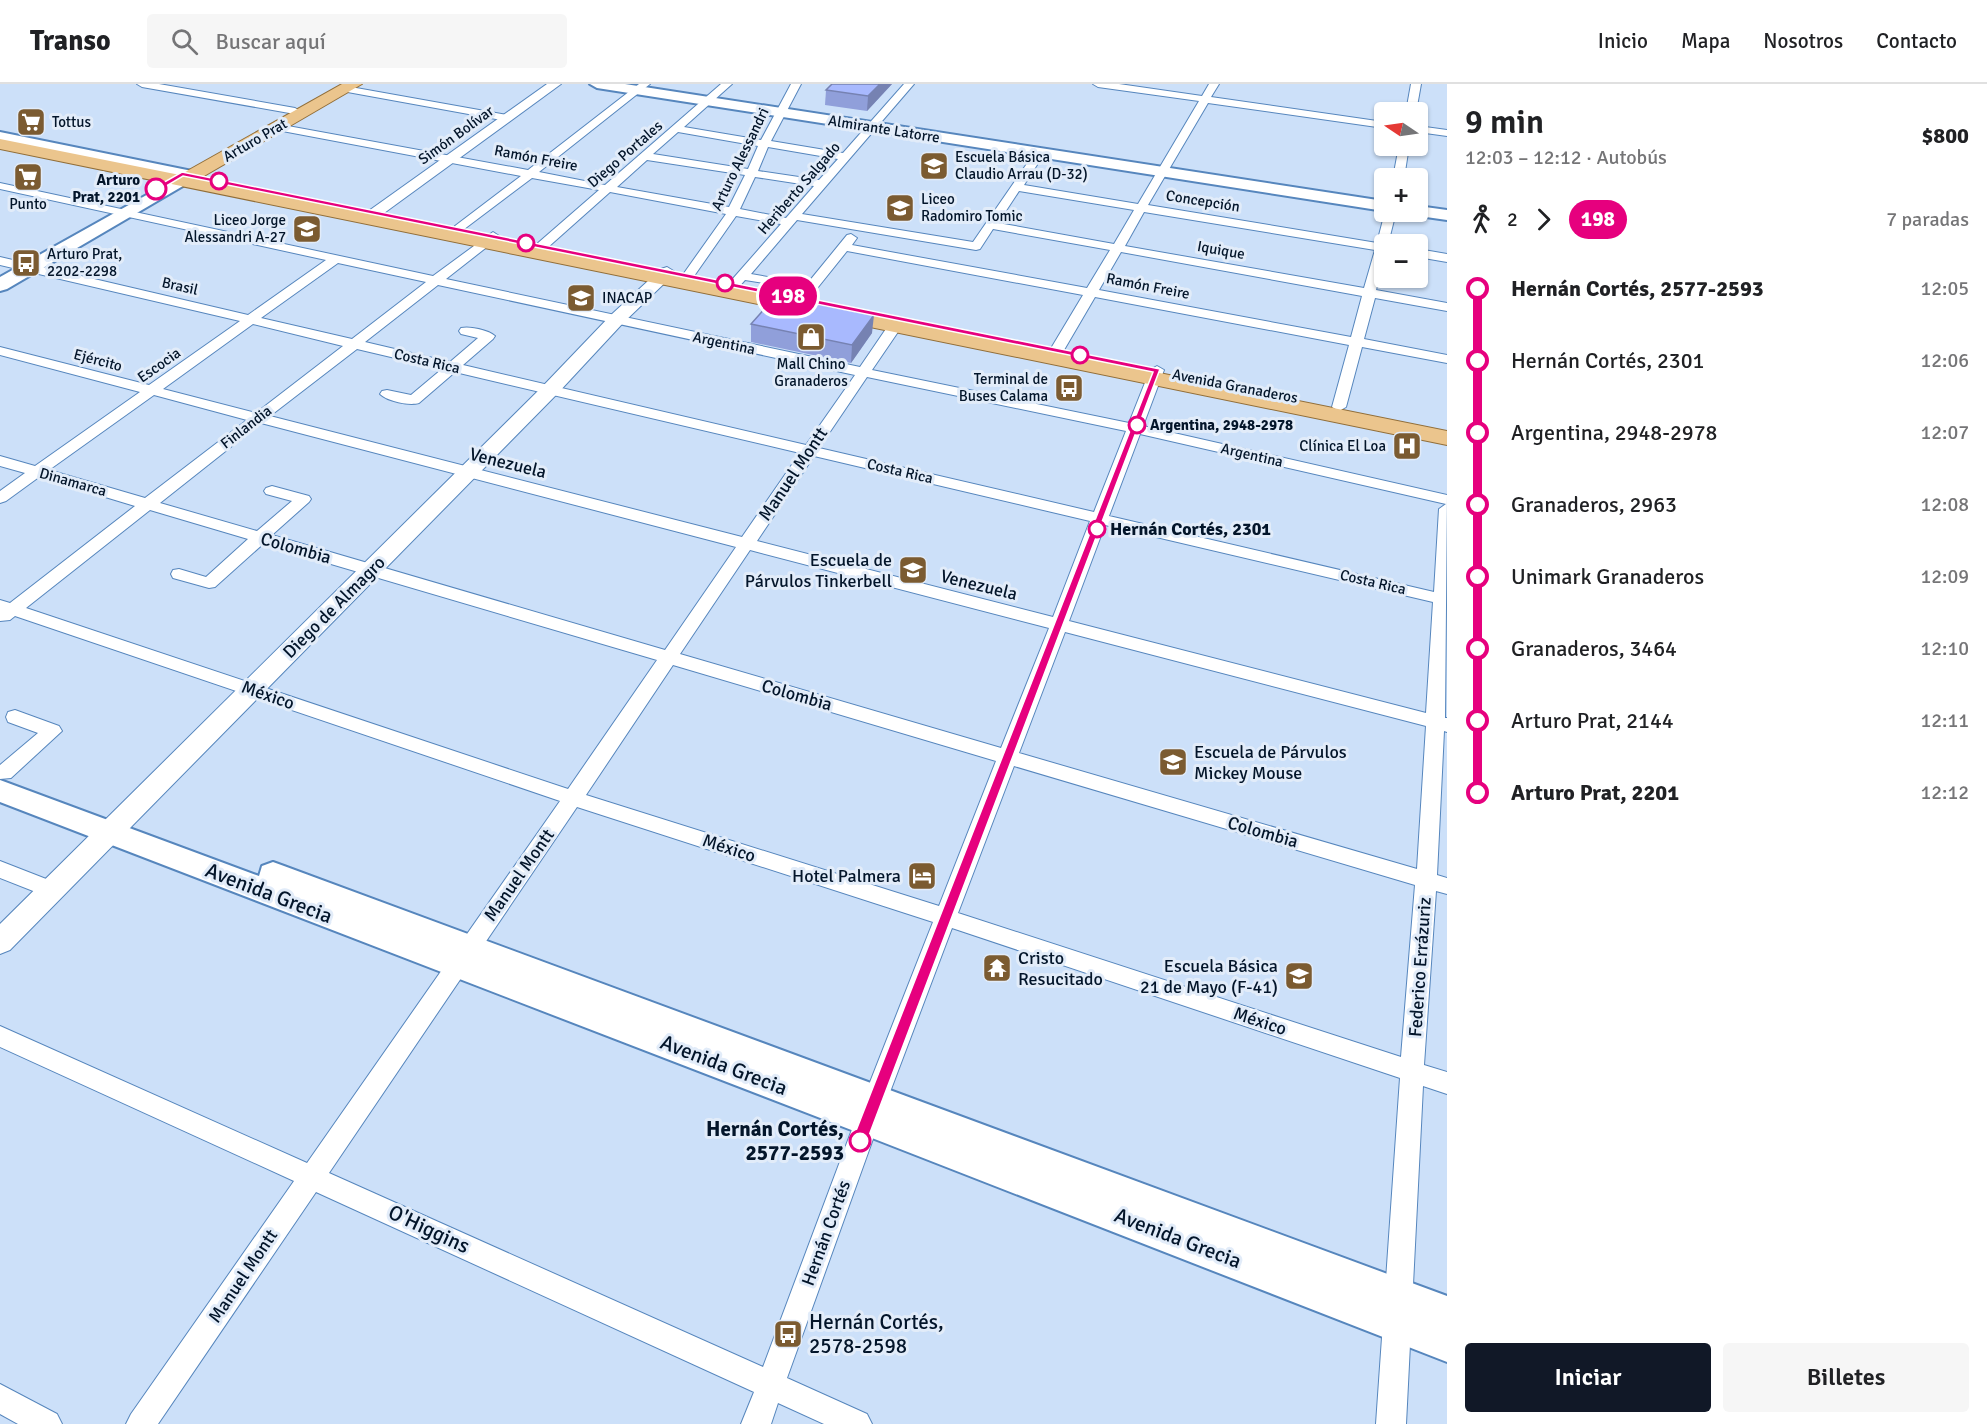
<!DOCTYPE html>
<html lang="es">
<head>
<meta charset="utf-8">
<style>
	body { margin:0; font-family:Signika,sans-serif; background:#f6f6f6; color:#202124; height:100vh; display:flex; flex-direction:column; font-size:22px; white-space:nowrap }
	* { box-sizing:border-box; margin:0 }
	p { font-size:20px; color:#757577 }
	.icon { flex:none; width:33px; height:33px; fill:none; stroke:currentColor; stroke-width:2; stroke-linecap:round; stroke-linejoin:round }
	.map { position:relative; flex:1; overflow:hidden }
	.sheet { display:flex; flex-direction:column; background:#fff; width:540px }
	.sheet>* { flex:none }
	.badge { padding:0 12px; border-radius:20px; font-size:21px; line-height:39px }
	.needle { width:39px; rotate:283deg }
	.tools { position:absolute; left:1374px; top:18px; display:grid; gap:12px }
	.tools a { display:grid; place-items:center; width:54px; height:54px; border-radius:6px; background:#fff; box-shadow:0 2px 4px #0004; font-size:30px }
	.map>.badge { position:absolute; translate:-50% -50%; box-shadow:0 0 0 3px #fff }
	.legs { display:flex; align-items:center; gap:9px; height:66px; padding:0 18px; font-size:20px }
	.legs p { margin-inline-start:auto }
	.headline { display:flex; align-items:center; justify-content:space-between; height:102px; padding:0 18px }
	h1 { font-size:33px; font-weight:600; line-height:45px }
	.cta { display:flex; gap:12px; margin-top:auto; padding:12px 18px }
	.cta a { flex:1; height:69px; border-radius:6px; background:#111827; color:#fff; font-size:24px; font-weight:600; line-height:69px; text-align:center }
	.cta a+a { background:#f6f6f6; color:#202124 }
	ul { padding:0 18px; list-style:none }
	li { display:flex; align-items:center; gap:21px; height:72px; font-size:22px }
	li i { display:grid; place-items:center; width:9px; height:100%; margin:0 8px; background:currentColor }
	li i::after { content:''; width:15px; height:15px; margin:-8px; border:4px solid; border-radius:50%; background:#fff }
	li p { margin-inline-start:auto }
	li:first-child i { background:linear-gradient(#0000 50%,currentColor 0) }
	li:last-child i { background:linear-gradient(currentColor 50%,#0000 0) }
	header { display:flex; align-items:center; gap:36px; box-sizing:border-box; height:84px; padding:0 30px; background:#fff; border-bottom:2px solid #e0e0e0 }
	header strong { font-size:28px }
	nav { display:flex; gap:33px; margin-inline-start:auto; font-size:21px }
	.search { width:420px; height:54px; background:#f6f6f6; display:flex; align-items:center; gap:15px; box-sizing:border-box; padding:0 21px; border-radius:6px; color:#757577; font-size:22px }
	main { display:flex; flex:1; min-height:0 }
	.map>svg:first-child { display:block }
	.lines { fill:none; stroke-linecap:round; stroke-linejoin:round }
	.minor-casing { stroke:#5686bd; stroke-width:2 }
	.tertiary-casing { stroke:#5686bd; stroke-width:2 }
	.secondary-casing { stroke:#5686bd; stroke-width:4 }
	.primary-casing { stroke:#916e39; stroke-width:2 }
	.minor { fill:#fff; fill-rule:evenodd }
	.tertiary { fill:#fff; fill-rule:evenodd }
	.secondary { fill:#fff; fill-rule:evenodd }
	.primary { fill:#ebc58d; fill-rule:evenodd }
	.wall { fill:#909fda }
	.shaded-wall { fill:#7682b2 }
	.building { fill:#a8b9fe; stroke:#7682b2; stroke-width:1.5 }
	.line-1 { fill:#e6007e; stroke:#fff; stroke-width:1.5 }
	.stop-1-dot { fill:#fff; stroke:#e6007e; stroke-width:3 }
	.labels { text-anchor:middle; stroke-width:6; stroke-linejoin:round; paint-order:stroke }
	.far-poi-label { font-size:15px; fill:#03152a; stroke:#e2ecf9; text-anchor:start }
	.far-street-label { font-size:15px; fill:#03152a; stroke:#e2ecf9 }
	.far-stop-label { font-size:15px; font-weight:bold; fill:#03152a; stroke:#e2ecf9; text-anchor:end }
	.street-label { font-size:18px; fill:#03152a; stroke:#e2ecf9 }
	.stop-label { font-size:18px; font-weight:bold; fill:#03152a; stroke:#e2ecf9; text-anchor:start }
	.poi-label { font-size:18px; fill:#03152a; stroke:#e2ecf9; text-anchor:end }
	.near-street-label { font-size:21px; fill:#03152a; stroke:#e2ecf9 }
	.near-stop-label { font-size:21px; font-weight:bold; fill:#03152a; stroke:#e2ecf9; text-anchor:end }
	.near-poi-label { font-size:21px; fill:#03152a; stroke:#e2ecf9; text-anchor:start }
</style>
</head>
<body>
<header>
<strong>Transo</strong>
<div class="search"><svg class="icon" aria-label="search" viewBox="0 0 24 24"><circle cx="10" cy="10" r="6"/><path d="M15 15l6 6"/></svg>Buscar aquí</div>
<nav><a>Inicio</a><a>Mapa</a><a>Nosotros</a><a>Contacto</a></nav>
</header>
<main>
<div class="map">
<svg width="1447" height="1340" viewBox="0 0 1447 1340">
	<rect width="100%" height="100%" fill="#cce0f9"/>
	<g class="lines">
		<!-- minor casing -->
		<g class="minor-casing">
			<g id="minor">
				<polygon points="137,0 159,0 295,24 300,27 295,30 142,3"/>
				<path d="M639 0H650L539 88 605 101 721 0H732L684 43 761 56 791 0H801L771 57 843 69 904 0H914L802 130 973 158 1035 68 1039 67 1044 70 1024 101 1138 120 1199 17 1098 3 1093 0H1119L1202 12 1209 0H1219L1211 13 1384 38V44L1208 19 1148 121 1377 159 1385 128H1396L1388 160H1384V176L1376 206 1447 219V227L1375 214 1364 255 1447 271V279L1362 263 1346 323 1339 327 1332 323 1349 261 1095 213 1064 266 1057 270 1050 266 1083 211 847 167 815 207 745 196 738 204 734 205 728 201 730 198 781 140 736 132 692 195 688 196 682 192 726 130 610 108 546 165 542 166 536 162 538 159 599 106 532 94 459 149 453 145 455 142 521 92 277 46 272 43 277 40 528 86ZM678 48 758 62 748 85 653 70ZM768 63 838 75 819 96 758 87ZM647 76 745 91 729 123 617 103ZM755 93 814 102 786 134 740 125ZM1019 107 1134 126 1114 160 998 139ZM1144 128 1375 166 1364 204 1125 162ZM797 136 976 166 980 165 993 145 1110 166 1087 204 852 161 857 154 851 150 847 151 807 200 751 190ZM1121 168 1362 212 1351 253 1099 206Z"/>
				<polygon points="1411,0 1421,0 1416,28 1406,28"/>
				<polygon points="345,2 507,31 512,34 507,37 342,7 342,3"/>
				<polygon points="1418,42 1447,46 1447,52 1418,48"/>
				<polygon points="1399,62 1409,62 1404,94 1393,94"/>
				<path d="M0 99 433 192 493 148 499 152 497 155 446 195 860 283 890 239 895 238 902 242 872 286 1129 339 1150 286 1157 282 1164 286 1143 342 1447 411 1445 634H1447V648L1444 647 1437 791 1447 794V810L1436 807 1424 981 1447 988V1010L1423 1002 1406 1340H1376L1400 994 952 844 887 1016 787 1294 867 1330 872 1340H824L778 1319 771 1340H741L754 1308 316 1108 158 1340H126L131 1330 294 1097 0 963V942L307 1079 560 717 15 532 10 536 0 537V516L10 519 135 422 39 393 6 417 0 419V407L25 389 0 382V372L35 382 140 308 0 271V263L149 301 240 237 0 181V173L248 231 326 176 0 105ZM338 179 426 198 352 255 261 234ZM438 201 855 291 806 361 463 281 493 255 495 252C488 246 470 242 461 244L459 247 461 250 478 254 450 278 365 258ZM253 240 343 262 256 329 163 305ZM357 265 442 285 411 311 387 306 382 307 380 310C387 317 409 322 419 319L455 288 800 369 742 453 270 332ZM867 293 1126 347 1094 428 819 364ZM154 311 247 336 145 414 49 386ZM261 339 736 463 665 566 272 451 309 418 311 415 309 412 272 402 266 404 264 407 266 410 292 417 257 447 160 419ZM1140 350 1446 420 1439 425 1434 508 1109 432ZM814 372 1090 437 1053 533 757 457ZM150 426 248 455 206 493 179 485 173 486 171 490 173 494 209 504 215 503 263 460 657 576 568 705 26 524ZM1105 441 1433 518 1426 629 1069 537ZM750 466 1049 544 1001 664 680 570ZM1065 548 1426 642 1417 785 1019 669ZM673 581 996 677 939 822 586 711ZM1014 682 1415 801 1401 973 958 829ZM577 723 933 838 863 1016 763 1283 329 1089Z"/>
				<polygon points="1418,165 1447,170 1447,178 1418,173"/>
				<polygon points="15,626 59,642 62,647 11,694 0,695 0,681 38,649 8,638 6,633 8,628"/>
				<polygon points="0,777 59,800 62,806 59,812 51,814 0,794"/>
				<polygon points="0,1300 57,1330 62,1340 18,1340 0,1330"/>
			</g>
		</g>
		<!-- tertiary casing -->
		<g class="tertiary-casing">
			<g id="tertiary">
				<polygon points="547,0 561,0 380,132 370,132 367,129 370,126"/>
				<polygon points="667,183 675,188 673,191 623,239 557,310 10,866 0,870 0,840 543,302 611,231 661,185"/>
			</g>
		</g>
		<!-- secondary casing -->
		<g class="secondary-casing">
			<g id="secondary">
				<polygon points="590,0 625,0 1384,117 1384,127 597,4"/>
				<polygon points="0,48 192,87 200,92 7,205 0,207 0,193 177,94 0,58"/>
				<polygon points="1418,122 1447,126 1447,136 1412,131 1410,128 1418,128"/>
				<polygon points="0,696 259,792 262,782 273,778 284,782 1447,1212 1447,1278 854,1047 0,718"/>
			</g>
		</g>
		<!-- primary casing -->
		<g class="primary-casing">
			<polygon id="primary" points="342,0 362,0 199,95 1447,347 1447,361 0,65 0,55 180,91"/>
		</g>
		<!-- minor -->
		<use href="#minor" class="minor"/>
		<!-- tertiary -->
		<use href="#tertiary" class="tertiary"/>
		<!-- secondary -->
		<use href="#secondary" class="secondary"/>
		<!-- primary -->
		<use href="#primary" class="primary"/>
	</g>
	<!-- wall -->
	<g class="wall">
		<polygon points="832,0 892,0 867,27 825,21 826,6"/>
		<polygon points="751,240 872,249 851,279 751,258"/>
	</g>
	<!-- shaded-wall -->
	<g class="shaded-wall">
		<polygon points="880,0 892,0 867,27 868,12"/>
		<polygon points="874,231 872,249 851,279 852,261"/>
	</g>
	<!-- building -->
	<g class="building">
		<polygon points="832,0 880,0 868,12 826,6"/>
		<polygon points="776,212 874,231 852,261 751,240"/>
	</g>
	<!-- line-1 -->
	<polygon class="line-1" points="182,88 1160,285 865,1062 860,1064 854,1062 852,1057 1153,288 183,92 158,107 152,105"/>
	<!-- icons -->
	<defs>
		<g id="supermarket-square" transform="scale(1.5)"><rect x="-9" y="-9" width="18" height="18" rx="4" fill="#7b5b31" stroke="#e2ecf9"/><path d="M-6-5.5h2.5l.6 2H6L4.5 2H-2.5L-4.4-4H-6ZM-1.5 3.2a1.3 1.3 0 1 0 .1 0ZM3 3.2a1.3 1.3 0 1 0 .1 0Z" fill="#fff"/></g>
		<g id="school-square" transform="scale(1.5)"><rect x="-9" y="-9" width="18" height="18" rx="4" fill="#7b5b31" stroke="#e2ecf9"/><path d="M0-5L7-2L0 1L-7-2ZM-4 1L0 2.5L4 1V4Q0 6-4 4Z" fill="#fff"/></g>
		<g id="bus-square" transform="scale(1.5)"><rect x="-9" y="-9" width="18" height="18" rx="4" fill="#7b5b31" stroke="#e2ecf9"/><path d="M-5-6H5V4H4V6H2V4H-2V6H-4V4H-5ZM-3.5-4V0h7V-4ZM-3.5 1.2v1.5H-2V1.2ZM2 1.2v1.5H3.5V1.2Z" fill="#fff"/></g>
		<g id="university-square" transform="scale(1.5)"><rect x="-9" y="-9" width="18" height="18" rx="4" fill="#7b5b31" stroke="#e2ecf9"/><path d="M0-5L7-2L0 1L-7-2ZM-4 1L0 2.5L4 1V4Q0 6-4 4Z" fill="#fff"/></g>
		<g id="shop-square" transform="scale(1.5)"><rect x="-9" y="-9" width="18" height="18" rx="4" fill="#7b5b31" stroke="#e2ecf9"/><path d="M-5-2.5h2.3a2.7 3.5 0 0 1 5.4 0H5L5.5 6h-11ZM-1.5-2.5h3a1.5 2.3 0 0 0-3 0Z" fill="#fff"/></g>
		<g id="hospital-square" transform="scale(1.5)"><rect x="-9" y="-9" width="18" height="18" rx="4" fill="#7b5b31" stroke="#e2ecf9"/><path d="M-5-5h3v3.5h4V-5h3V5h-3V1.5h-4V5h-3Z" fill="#fff"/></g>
		<g id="hotel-square" transform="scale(1.5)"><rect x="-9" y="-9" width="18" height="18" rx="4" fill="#7b5b31" stroke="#e2ecf9"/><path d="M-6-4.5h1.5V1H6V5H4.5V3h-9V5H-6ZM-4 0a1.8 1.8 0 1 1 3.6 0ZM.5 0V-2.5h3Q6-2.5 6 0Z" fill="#fff"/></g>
		<g id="temple-square" transform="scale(1.5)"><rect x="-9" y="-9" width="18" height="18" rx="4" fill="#7b5b31" stroke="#e2ecf9"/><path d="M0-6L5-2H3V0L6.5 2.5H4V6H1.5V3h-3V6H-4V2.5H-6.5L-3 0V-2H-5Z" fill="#fff"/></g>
	</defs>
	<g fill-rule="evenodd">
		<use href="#supermarket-square" x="31" y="38"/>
		<use href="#school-square" x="934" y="82"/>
		<use href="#supermarket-square" x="28" y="93"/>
		<use href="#school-square" x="900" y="124"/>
		<use href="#school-square" x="307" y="145"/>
		<use href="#bus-square" x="26" y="179"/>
		<use href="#university-square" x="581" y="214"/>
		<use href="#shop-square" x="811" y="253"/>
		<use href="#bus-square" x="1069" y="304"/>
		<use href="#hospital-square" x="1407" y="362"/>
		<use href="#school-square" x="913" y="486"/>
		<use href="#school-square" x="1173" y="678"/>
		<use href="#hotel-square" x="922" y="792"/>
		<use href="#temple-square" x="997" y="884"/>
		<use href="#school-square" x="1299" y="892"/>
		<use href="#bus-square" x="788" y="1250"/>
	</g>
	<!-- markers -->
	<g class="stop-1-dot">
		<circle cx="219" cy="97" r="8"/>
		<circle cx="156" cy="105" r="10"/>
		<circle cx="526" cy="159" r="8"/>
		<circle cx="725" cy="199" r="8"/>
		<circle cx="1080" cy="271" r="8"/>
		<circle cx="1137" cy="341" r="8"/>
		<circle cx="1097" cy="445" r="8"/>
		<circle cx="860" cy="1057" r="10"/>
	</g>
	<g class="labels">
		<!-- far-poi labels -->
		<g class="far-poi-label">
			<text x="52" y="43">Tottus</text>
			<text x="955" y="78">Escuela Básica<tspan x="955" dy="17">Claudio Arrau (D-32)</tspan></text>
			<text x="921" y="120">Liceo<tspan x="921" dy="17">Radomiro Tomic</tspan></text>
			<text x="28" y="125" text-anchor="middle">Punto</text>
			<text x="286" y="141" text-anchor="end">Liceo Jorge<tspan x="286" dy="17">Alessandri A-27</tspan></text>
			<text x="47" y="175">Arturo Prat,<tspan x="47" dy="17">2202-2298</tspan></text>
			<text x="602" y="219">INACAP</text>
			<text x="811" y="285" text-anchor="middle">Mall Chino<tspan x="811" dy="17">Granaderos</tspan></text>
			<text x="1048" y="300" text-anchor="end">Terminal de<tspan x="1048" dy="17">Buses Calama</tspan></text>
			<text x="1386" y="367" text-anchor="end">Clínica El Loa</text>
		</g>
		<!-- far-street labels -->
		<g class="far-street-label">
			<text transform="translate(884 45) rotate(9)" y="5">Almirante Latorre</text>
			<text transform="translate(456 51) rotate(-36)" y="5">Simón Bolívar</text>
			<text transform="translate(255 56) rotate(-30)" y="5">Arturo Prat</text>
			<text transform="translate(625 70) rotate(-41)" y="5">Diego Portales</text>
			<text transform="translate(536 74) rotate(11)" y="5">Ramón Freire</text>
			<text transform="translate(740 75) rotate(-64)" y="5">Arturo Alessandri</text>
			<text transform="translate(799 104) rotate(-49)" y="5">Heriberto Salgado</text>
			<text transform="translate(1203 117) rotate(9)" y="5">Concepción</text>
			<text transform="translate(1221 166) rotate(10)" y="5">Iquique</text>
			<text transform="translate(180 202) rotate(13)" y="5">Brasil</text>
			<text transform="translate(1148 202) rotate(11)" y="5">Ramón Freire</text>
			<text transform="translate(724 259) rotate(12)" y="5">Argentina</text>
			<text transform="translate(98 276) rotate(15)" y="5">Ejército</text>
			<text transform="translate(427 277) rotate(13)" y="5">Costa Rica</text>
			<text transform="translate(159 281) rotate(-35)" y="5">Escocia</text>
			<text transform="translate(1235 302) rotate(11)" y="5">Avenida Granaderos</text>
			<text transform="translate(246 343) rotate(-38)" y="5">Finlandia</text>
			<text transform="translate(1252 371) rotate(13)" y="5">Argentina</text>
			<text transform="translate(900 387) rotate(13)" y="5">Costa Rica</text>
			<text transform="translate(73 398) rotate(16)" y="5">Dinamarca</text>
			<text transform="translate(1373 498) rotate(13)" y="5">Costa Rica</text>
		</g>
		<!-- far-stop labels -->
		<g class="far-stop-label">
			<text x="140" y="101">Arturo<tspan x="140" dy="17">Prat, 2201</tspan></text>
			<text x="1150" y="346" text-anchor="start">Argentina, 2948-2978</text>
		</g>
		<!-- street labels -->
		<g class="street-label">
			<text transform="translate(508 379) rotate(14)" y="6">Venezuela</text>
			<text transform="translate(793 390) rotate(-56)" y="6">Manuel Montt</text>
			<text transform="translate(296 464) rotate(16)" y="6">Colombia</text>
			<text transform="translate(979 501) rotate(14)" y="6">Venezuela</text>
			<text transform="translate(334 523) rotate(-45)" y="6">Diego de Almagro</text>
			<text transform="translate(268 611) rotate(19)" y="6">México</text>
			<text transform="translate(797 611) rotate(16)" y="6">Colombia</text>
			<text transform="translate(1263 748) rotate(16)" y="6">Colombia</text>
			<text transform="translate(729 764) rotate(18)" y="6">México</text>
			<text transform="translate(519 791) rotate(-55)" y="6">Manuel Montt</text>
			<text transform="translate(1420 883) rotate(-86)" y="6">Federico Errázuriz</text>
			<text transform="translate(1260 937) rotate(18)" y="6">México</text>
			<text transform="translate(826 1149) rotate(-70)" y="6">Hernán Cortés</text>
			<text transform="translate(243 1192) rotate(-56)" y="6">Manuel Montt</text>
		</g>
		<!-- stop labels -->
		<g class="stop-label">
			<text x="1110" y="451">Hernán Cortés, 2301</text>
		</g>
		<!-- poi labels -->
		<g class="poi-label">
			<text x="892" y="482">Escuela de<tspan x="892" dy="21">Párvulos Tinkerbell</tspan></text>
			<text x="1194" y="674" text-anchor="start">Escuela de Párvulos<tspan x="1194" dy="21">Mickey Mouse</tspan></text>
			<text x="901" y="798">Hotel Palmera</text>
			<text x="1018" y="880" text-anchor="start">Cristo<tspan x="1018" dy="21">Resucitado</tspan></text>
			<text x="1278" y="888">Escuela Básica<tspan x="1278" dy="21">21 de Mayo (F-41)</tspan></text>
		</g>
		<!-- near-street labels -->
		<g class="near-street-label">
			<text transform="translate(269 809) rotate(21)" y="7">Avenida Grecia</text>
			<text transform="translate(724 981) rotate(21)" y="7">Avenida Grecia</text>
			<text transform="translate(429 1145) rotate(25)" y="7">O'Higgins</text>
			<text transform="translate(1178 1154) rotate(21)" y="7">Avenida Grecia</text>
		</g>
		<!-- near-stop labels -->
		<g class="near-stop-label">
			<text x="844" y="1052">Hernán Cortés,<tspan x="844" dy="24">2577-2593</tspan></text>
		</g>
		<!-- near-poi labels -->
		<g class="near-poi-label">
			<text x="809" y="1245">Hernán Cortés,<tspan x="809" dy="24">2578-2598</tspan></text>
		</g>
	</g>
</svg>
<div class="tools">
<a><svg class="needle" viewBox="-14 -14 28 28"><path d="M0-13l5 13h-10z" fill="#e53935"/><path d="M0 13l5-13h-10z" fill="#757577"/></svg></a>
<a>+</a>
<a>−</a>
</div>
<b class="badge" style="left:788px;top:212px;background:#e6007e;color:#fff">198</b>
</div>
<section class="sheet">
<div class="headline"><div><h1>9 min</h1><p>12:03 – 12:12 · Autobús</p></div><b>$800</b></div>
<div class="legs"><svg class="icon" aria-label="walk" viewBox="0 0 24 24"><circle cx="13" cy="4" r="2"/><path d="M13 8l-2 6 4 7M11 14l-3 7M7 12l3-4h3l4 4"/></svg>2<svg class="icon" aria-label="forward" viewBox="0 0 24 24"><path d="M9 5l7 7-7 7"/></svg><b class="badge" style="background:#e6007e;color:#fff">198</b><p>7 paradas</p></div>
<ul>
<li><i style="color:#e6007e"></i><b>Hernán Cortés, 2577-2593</b><p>12:05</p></li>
<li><i style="color:#e6007e"></i><span>Hernán Cortés, 2301</span><p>12:06</p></li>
<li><i style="color:#e6007e"></i><span>Argentina, 2948-2978</span><p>12:07</p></li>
<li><i style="color:#e6007e"></i><span>Granaderos, 2963</span><p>12:08</p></li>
<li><i style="color:#e6007e"></i><span>Unimark Granaderos</span><p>12:09</p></li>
<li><i style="color:#e6007e"></i><span>Granaderos, 3464</span><p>12:10</p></li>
<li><i style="color:#e6007e"></i><span>Arturo Prat, 2144</span><p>12:11</p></li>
<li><i style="color:#e6007e"></i><b>Arturo Prat, 2201</b><p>12:12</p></li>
</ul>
<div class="cta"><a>Iniciar</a><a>Billetes</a></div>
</section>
</main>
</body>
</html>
